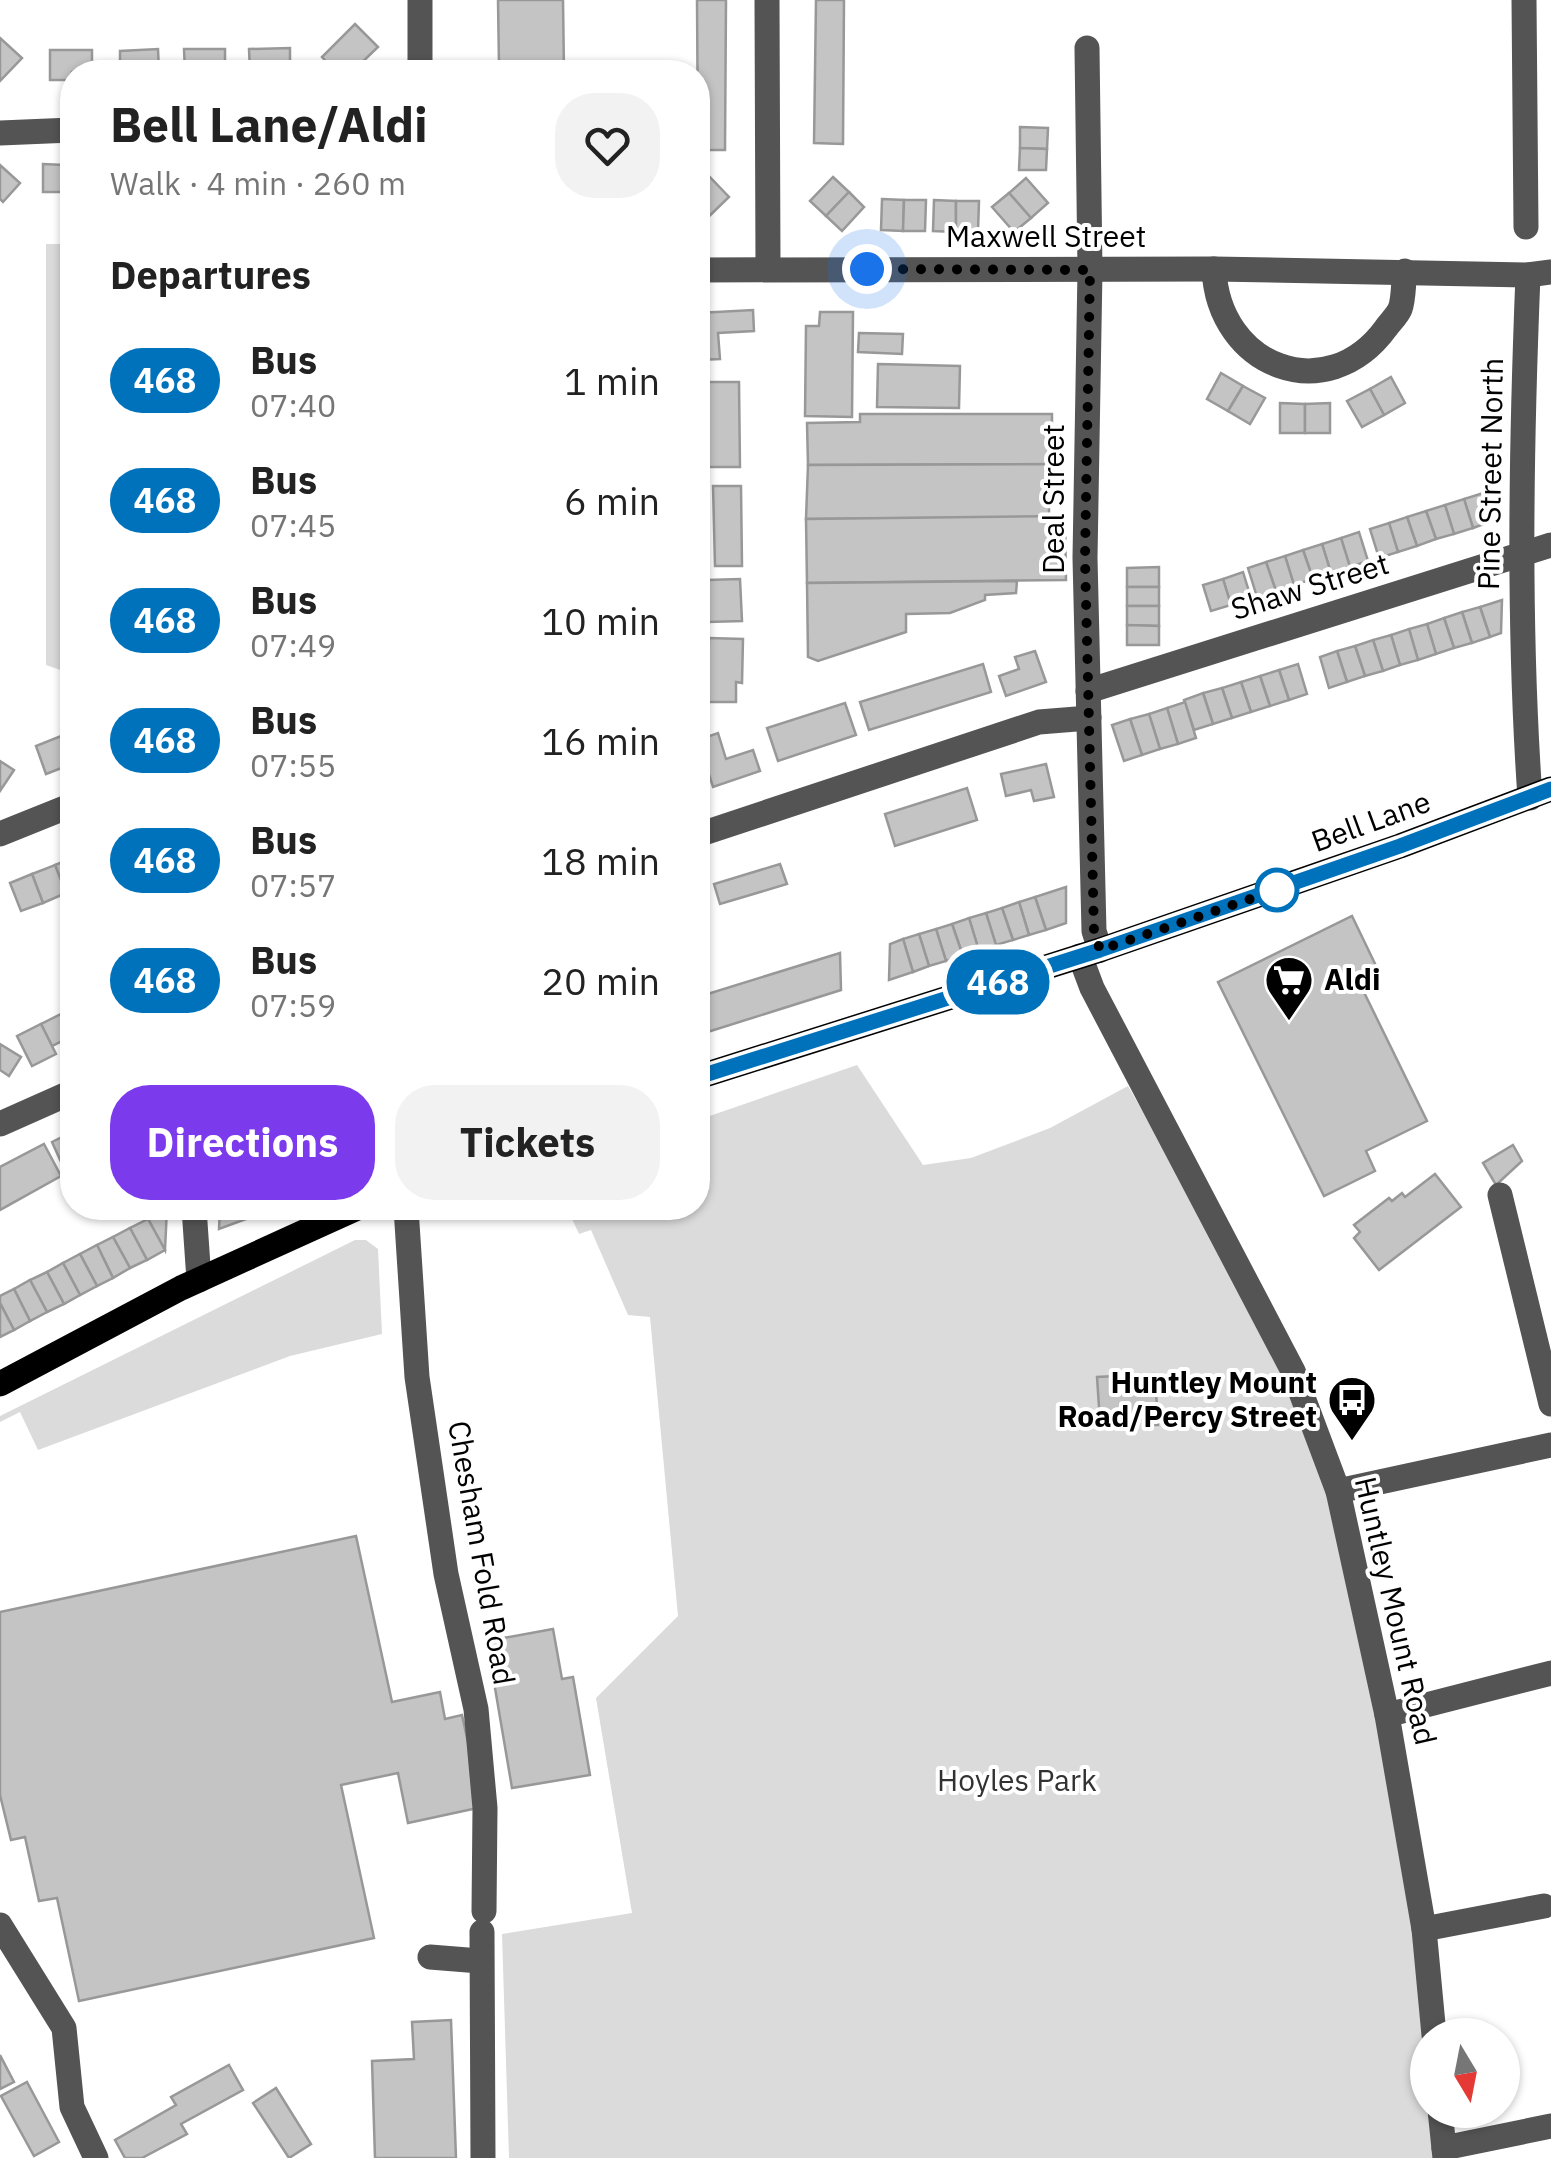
<!DOCTYPE html>
<html lang="en">
<head>
<meta charset="utf-8">
<style>
	body { margin:0; font-family:"IBM Plex Sans",sans-serif; background:#f2f2f2; color:#222; height:100vh; display:flex; flex-direction:column; font-size:38px; white-space:nowrap }
	* { box-sizing:border-box; margin:0 }
	p { font-size:32px; color:#767676 }
	.icon { flex:none; width:55px; height:55px; fill:none; stroke:currentColor; stroke-width:2; stroke-linecap:round; stroke-linejoin:round }
	.map { position:relative; flex:1; overflow:hidden }
	.panel { position:absolute; left:60px; top:60px; width:650px; height:1160px; display:flex; flex-direction:column; background:#fff; border-radius:40px; box-shadow:0 2px 8px #0004 }
	.panel>* { flex:none }
	.badge { padding:0 20px; border-radius:32px; font-size:35px; line-height:65px }
	.needle { width:65px; rotate:170deg }
	.tools { position:absolute; left:1410px; top:2018px; display:grid; gap:20px }
	.tools a { display:grid; place-items:center; width:110px; height:110px; border-radius:50%; background:#fff; box-shadow:0 2px 8px #0004; font-size:50px }
	.you { position:absolute; width:50px; height:50px; margin:-25px; border:8px solid #fff; border-radius:50%; background:#1a73e8; box-shadow:0 0 0 15px #1a73e833 }
	.map>.badge { position:absolute; translate:-50% -50%; box-shadow:0 0 0 5px #fff }
	h2 { padding:0 50px; font-size:38px; line-height:90px }
	.round { display:grid; place-items:center; flex:none; width:105px; height:105px; border-radius:40px; background:#f2f2f2 }
	.summary { display:flex; align-items:center; justify-content:space-between; height:170px; padding:0 50px }
	h1 { font-size:48px; font-weight:800; line-height:75px }
	.action { display:flex; gap:20px; margin-top:auto; padding:20px 50px }
	.action a { flex:1; height:115px; border-radius:40px; background:#7c3aed; color:#fff; font-size:40px; font-weight:800; line-height:115px; text-align:center }
	.action a+a { background:#f2f2f2; color:#222 }
	ul { padding:0; list-style:none }
	li { display:flex; align-items:center; gap:30px; height:120px; padding:0 50px }
	li div { flex:1 }
	li b { display:block; font-size:38px }
	li em { font-style:normal }
	li .badge { min-width:110px; font-weight:700; text-align:center }
	.map>svg:first-child { display:block }
	.green { fill:#dbdbdb }
	.building { fill:#c4c4c4; stroke:#989898; stroke-width:2.5 }
	.lines { fill:none; stroke-linecap:round; stroke-linejoin:round }
	.minor { stroke:#545454; stroke-width:25 }
	.major { stroke:#000; stroke-width:25 }
	.line-casing { stroke:#fff; stroke-width:22 }
	.line { stroke:#0072bc; stroke-width:15 }
	.walk { stroke:#000; stroke-width:10; stroke-dasharray:0 18 }
	.stop-dot { fill:#fff; stroke:#0072bc; stroke-width:5 }
	.labels { text-anchor:middle; stroke-width:8; stroke-linejoin:round; paint-order:stroke }
	.street-label { font-size:30px; fill:#000; stroke:#fff }
	.poi-label { font-size:30px; font-weight:bold; fill:#000; stroke:#fff; text-anchor:start }
	.park-label { font-size:30px; fill:#323232; stroke:#fff }
</style>
</head>
<body>
<div class="map">
<svg width="1551" height="2158" viewBox="0 0 1551 2158">
	<rect width="100%" height="100%" fill="#fff"/>
	<!-- green -->
	<g class="green">
		<polygon points="46,244 72,244 72,674 46,665"/>
		<polygon points="857,1065 923,1165 971,1158 1050,1128 1128,1086 1293,1371 1387,1715 1428,2035 1428,2110 1439,2110 1445,2158 509,2158 502,1934 632,1913 596,1698 678,1616 650,1317 628,1315 591,1230 579,1234 567,1208 698,1208 698,1120"/>
		<polygon points="355,1240 366,1240 378,1249 382,1334 290,1356 38,1450 20,1412 0,1422 0,1416"/>
	</g>
	<!-- building -->
	<g class="building">
		<polygon points="498,0 563,0 564,72 534,72 534,66 499,67"/>
		<polygon points="697,0 726,0 725,150 698,150"/>
		<polygon points="816,0 844,0 843,144 814,143"/>
		<polygon points="355,24 378,47 352,72 336,72 322,57"/>
		<polygon points="0,38 22,58 0,81"/>
		<polygon points="290,48 290,72 250,72 249,49"/>
		<polygon points="158,49 159,72 120,72 120,51"/>
		<polygon points="184,49 225,49 225,72 185,72"/>
		<polygon points="50,50 92,50 92,72 72,72 72,80 50,80"/>
		<polygon points="1020,127 1048,128 1047,149 1020,148"/>
		<polygon points="1020,148 1047,149 1046,170 1019,170"/>
		<polygon points="43,164 64,165 64,192 43,192"/>
		<polygon points="0,165 20,183 3,202 0,199"/>
		<rect x="64" y="165" width="8" height="27"/>
		<polygon points="707,174 729,197 698,227 698,183"/>
		<polygon points="833,177 849,192 826,216 810,201"/>
		<polygon points="1026,178 1048,203 1031,218 1009,193"/>
		<polygon points="849,192 864,207 842,231 826,216"/>
		<polygon points="1009,193 1031,218 1014,232 992,207"/>
		<polygon points="882,199 904,200 903,231 881,230"/>
		<polygon points="904,200 926,200 925,231 903,231"/>
		<polygon points="934,200 956,201 956,232 933,231"/>
		<polygon points="956,201 979,201 978,232 956,232"/>
		<polygon points="753,310 754,331 718,333 720,359 698,360 698,313"/>
		<polygon points="820,312 853,312 852,417 805,416 806,326 819,326"/>
		<polygon points="859,333 903,334 902,354 858,352"/>
		<polygon points="878,364 960,366 959,408 877,407"/>
		<polygon points="1221,373 1243,386 1228,411 1207,399"/>
		<polygon points="1391,377 1405,403 1384,415 1370,389"/>
		<polygon points="704,382 739,382 740,467 706,467"/>
		<polygon points="1243,386 1265,398 1250,424 1228,411"/>
		<polygon points="1370,389 1384,415 1362,427 1347,401"/>
		<polygon points="1280,403 1305,404 1305,433 1280,433"/>
		<polygon points="1330,403 1330,433 1305,433 1305,404"/>
		<polygon points="860,414 1052,414 1052,464 808,465 807,423 860,422"/>
		<polygon points="1049,464 1049,517 806,519 808,465"/>
		<polygon points="713,486 741,486 742,566 715,566"/>
		<polygon points="1483,493 1492,521 1473,528 1464,499"/>
		<polygon points="1464,499 1473,528 1454,534 1445,505"/>
		<polygon points="1445,505 1454,534 1436,539 1426,511"/>
		<polygon points="1426,511 1436,539 1417,546 1407,517"/>
		<polygon points="1065,516 1066,580 807,583 806,519"/>
		<polygon points="1407,517 1417,546 1398,552 1389,523"/>
		<polygon points="1389,523 1398,552 1379,558 1370,529"/>
		<polygon points="1359,532 1368,561 1350,567 1341,538"/>
		<polygon points="1341,538 1350,567 1331,573 1322,544"/>
		<polygon points="1322,544 1331,573 1313,579 1303,550"/>
		<polygon points="1303,550 1313,579 1294,585 1285,556"/>
		<polygon points="1285,556 1294,585 1276,591 1266,562"/>
		<polygon points="1266,562 1276,591 1257,597 1248,568"/>
		<polygon points="1159,567 1159,587 1127,587 1127,568"/>
		<polygon points="1243,572 1251,598 1231,605 1223,579"/>
		<polygon points="740,579 742,621 708,622 707,580"/>
		<polygon points="1223,579 1231,605 1211,611 1203,585"/>
		<polygon points="1017,581 1016,593 985,595 985,600 950,613 906,614 906,632 818,661 808,657 807,583"/>
		<rect x="1127" y="587" width="32" height="19"/>
		<polygon points="1502,600 1501,633 1490,637 1480,607"/>
		<polygon points="1127,606 1159,606 1159,626 1127,625"/>
		<polygon points="1480,607 1490,637 1472,643 1462,612"/>
		<polygon points="1462,612 1472,643 1454,648 1444,618"/>
		<polygon points="1444,618 1454,648 1436,654 1427,624"/>
		<polygon points="1427,624 1436,654 1418,660 1409,629"/>
		<polygon points="1127,625 1159,626 1159,645 1127,645"/>
		<polygon points="1409,629 1418,660 1400,665 1391,635"/>
		<polygon points="1391,635 1400,665 1383,671 1373,640"/>
		<polygon points="709,638 743,639 742,683 736,682 736,702 700,702 700,680 708,680"/>
		<polygon points="1373,640 1383,671 1365,676 1355,646"/>
		<polygon points="1355,646 1365,676 1347,682 1337,651"/>
		<polygon points="1035,651 1046,682 1006,696 999,676 1019,669 1015,657"/>
		<polygon points="1337,651 1347,682 1329,688 1320,657"/>
		<polygon points="983,664 991,692 869,730 860,702"/>
		<polygon points="1298,664 1307,694 1289,700 1279,670"/>
		<polygon points="1279,670 1289,700 1270,706 1260,676"/>
		<polygon points="1260,676 1270,706 1251,712 1241,682"/>
		<polygon points="1241,682 1251,712 1232,718 1222,688"/>
		<polygon points="1222,688 1232,718 1213,724 1203,693"/>
		<polygon points="1203,693 1213,724 1194,730 1184,700"/>
		<polygon points="1185,702 1196,738 1178,744 1167,708"/>
		<polygon points="845,703 856,735 778,761 767,728"/>
		<polygon points="1167,708 1178,744 1160,749 1149,714"/>
		<polygon points="1149,714 1160,749 1142,755 1130,719"/>
		<polygon points="1130,719 1142,755 1124,761 1112,725"/>
		<polygon points="71,732 72,764 46,774 36,746"/>
		<polygon points="718,733 726,759 753,750 760,771 713,787 698,740"/>
		<polygon points="0,761 14,770 0,791"/>
		<polygon points="1046,764 1054,797 1034,801 1031,790 1006,796 1001,774"/>
		<polygon points="967,788 977,820 895,846 885,814"/>
		<polygon points="72,858 72,891 66,893 55,865"/>
		<polygon points="780,864 787,884 720,904 714,884"/>
		<polygon points="55,865 66,893 43,903 32,874"/>
		<polygon points="32,874 43,903 21,911 10,883"/>
		<polygon points="1066,887 1066,923 1046,930 1035,897"/>
		<polygon points="1035,897 1046,930 1029,935 1019,902"/>
		<polygon points="1019,902 1029,935 1013,940 1002,908"/>
		<polygon points="1002,908 1013,940 996,945 986,913"/>
		<polygon points="986,913 996,945 979,951 969,918"/>
		<polygon points="1352,916 1378,970 1358,980 1427,1121 1366,1151 1375,1171 1324,1196 1218,982"/>
		<polygon points="969,918 979,951 963,956 952,924"/>
		<polygon points="952,924 963,956 946,961 936,929"/>
		<polygon points="936,929 946,961 929,966 919,934"/>
		<polygon points="919,934 929,966 913,972 903,939"/>
		<polygon points="903,939 913,972 889,980 890,944"/>
		<polygon points="840,953 841,990 698,1035 698,997"/>
		<polygon points="65,1012 72,1027 72,1036 52,1046 41,1024"/>
		<polygon points="41,1024 56,1054 32,1066 17,1036"/>
		<polygon points="0,1044 21,1057 9,1076 0,1070"/>
		<polygon points="72,1132 72,1186 52,1142"/>
		<polygon points="44,1144 61,1176 0,1210 0,1167"/>
		<polygon points="1513,1145 1522,1161 1496,1185 1483,1163"/>
		<polygon points="1435,1174 1461,1207 1379,1270 1354,1238 1360,1232 1354,1225 1389,1198 1392,1201 1402,1193 1405,1197"/>
		<polygon points="148,1208 167,1208 165,1250 148,1219 153,1216"/>
		<polygon points="220,1208 241,1208 246,1219 219,1229"/>
		<polygon points="148,1219 165,1250 147,1260 130,1228"/>
		<polygon points="130,1228 147,1260 130,1268 113,1237"/>
		<polygon points="113,1237 130,1268 113,1278 97,1245"/>
		<polygon points="97,1245 113,1278 97,1286 80,1254"/>
		<polygon points="80,1254 97,1286 80,1295 63,1263"/>
		<polygon points="63,1263 80,1295 64,1304 47,1272"/>
		<polygon points="47,1272 64,1304 47,1312 30,1280"/>
		<polygon points="30,1280 47,1312 30,1321 14,1289"/>
		<polygon points="14,1289 30,1321 14,1330 0,1303 0,1296"/>
		<polygon points="0,1303 14,1330 0,1337"/>
		<polygon points="1155,1374 1158,1425 1149,1425 1148,1419 1100,1422 1097,1377"/>
		<polygon points="356,1536 392,1702 440,1692 445,1719 462,1715 482,1807 408,1823 398,1773 341,1785 374,1938 79,2001 57,1898 39,1901 25,1837 11,1840 0,1795 0,1612"/>
		<polygon points="553,1629 562,1679 573,1677 590,1775 512,1788 487,1641"/>
		<polygon points="451,2020 456,2158 375,2158 372,2061 414,2059 412,2022"/>
		<polygon points="0,2055 14,2082 0,2089"/>
		<polygon points="229,2065 243,2090 181,2124 187,2134 142,2158 125,2158 115,2140 176,2105 171,2097"/>
		<polygon points="27,2082 59,2142 34,2156 1,2096"/>
		<polygon points="276,2088 311,2144 289,2158 253,2103"/>
	</g>
	<g class="lines">
		<!-- minor -->
		<g class="minor">
			<polyline points="420,0 420,72"/>
			<polyline points="767,0 768,268"/>
			<polyline points="1524,0 1526,227"/>
			<polyline points="1087,48 1090,270 1085,558 1094,931 1100,950"/>
			<polyline points="0,133 72,130"/>
			<path d="M1214 269C1218 367 1327 409 1386 328 1390 322 1397 316 1400 309 1404 299 1403 283 1405 271"/>
			<polyline points="698,270 1214,269 1528,275 1551,272"/>
			<path d="M1528 275C1521 449 1518 624 1530 798"/>
			<polyline points="1088,691 1551,545"/>
			<polyline points="0,834 72,805"/>
			<polyline points="698,835 1039,722 1089,718"/>
			<polyline points="1080,956 1092,988 1293,1371 1338,1491 1387,1715 1424,1929 1434,2035"/>
			<polyline points="0,1124 72,1092"/>
			<polyline points="1500,1195 1551,1404"/>
			<polyline points="194,1208 199,1280"/>
			<polyline points="406,1208 417,1377 446,1574 476,1709 485,1808 484,1911"/>
			<polyline points="1338,1491 1551,1445"/>
			<polyline points="1387,1715 1551,1673"/>
			<polyline points="0,1925 64,2028 72,2107 96,2158"/>
			<polyline points="1424,1929 1544,1906"/>
			<polyline points="482,1932 483,2158"/>
			<polyline points="430,1957 480,1961"/>
			<polyline points="1440,2110 1445,2158"/>
			<polyline points="1444,2148 1551,2126"/>
		</g>
		<!-- major -->
		<g class="major">
			<polyline points="698,1077 1100,950 1400,846 1551,789"/>
			<polyline points="0,1384 181,1288 357,1208"/>
		</g>
	</g>
	<g class="lines">
		<!-- line casing -->
		<g class="line-casing">
			<polyline id="line" points="698,1077 1100,950 1400,846 1551,789"/>
		</g>
		<!-- line -->
		<use href="#line" class="line"/>
		<!-- walk -->
		<polyline class="walk" points="867,269 1090,270 1085,558 1094,931 1100,950 1277,890"/>
	</g>
	<!-- icons -->
	<defs>
		<g id="supermarket-pin" transform="scale(2.5)"><path d="M0 17L-7.5 6A9.5 9.5 0 1 1 7.5 6Z" fill="#000" stroke="#fff"/><path d="M-6-5.5h2.5l.6 2H6L4.5 2H-2.5L-4.4-4H-6ZM-1.5 3.2a1.3 1.3 0 1 0 .1 0ZM3 3.2a1.3 1.3 0 1 0 .1 0Z" fill="#fff"/></g>
		<g id="bus-pin" transform="scale(2.5)"><path d="M0 17L-7.5 6A9.5 9.5 0 1 1 7.5 6Z" fill="#000" stroke="#fff"/><path d="M-5-6H5V4H4V6H2V4H-2V6H-4V4H-5ZM-3.5-4V0h7V-4ZM-3.5 1.2v1.5H-2V1.2ZM2 1.2v1.5H3.5V1.2Z" fill="#fff"/></g>
	</defs>
	<g fill-rule="evenodd">
		<use href="#supermarket-pin" x="1289" y="980"/>
		<use href="#bus-pin" x="1352" y="1400"/>
	</g>
	<!-- markers -->
	<circle class="stop-dot" cx="1277" cy="890" r="20"/>
	<g class="labels">
		<!-- street labels -->
		<g class="street-label">
			<text x="1046" y="247">Maxwell Street</text>
			<text transform="translate(1491 474) rotate(-89)" y="10">Pine Street North</text>
			<text transform="translate(1054 499) rotate(-90)" y="10">Deal Street</text>
			<text transform="translate(1310 587) rotate(-17)" y="10">Shaw Street</text>
			<text transform="translate(1371 822) rotate(-20)" y="10">Bell Lane</text>
			<text transform="translate(481 1553) rotate(80)" y="10">Chesham Fold Road</text>
			<text transform="translate(1395 1611) rotate(77)" y="10">Huntley Mount Road</text>
		</g>
		<!-- poi labels -->
		<g class="poi-label">
			<text x="1324" y="990">Aldi</text>
			<text x="1317" y="1393" text-anchor="end">Huntley Mount<tspan x="1317" dy="34">Road/Percy Street</tspan></text>
		</g>
		<!-- park labels -->
		<g class="park-label">
			<text x="1017" y="1791">Hoyles Park</text>
		</g>
	</g>
</svg>
<div class="tools">
<a><svg class="needle" viewBox="-14 -14 28 28"><path d="M0-13l5 13h-10z" fill="#e53935"/><path d="M0 13l5-13h-10z" fill="#767676"/></svg></a>
</div>
<div class="you" style="left:867px;top:269px"></div>
<b class="badge" style="left:998px;top:982px;background:#0072bc;color:#fff">468</b>
<section class="panel">
<div class="summary"><div><h1>Bell Lane/Aldi</h1><p>Walk · 4 min · 260 m</p></div><a class="round"><svg class="icon" aria-label="heart" viewBox="0 0 24 24"><path d="M12 20l-8-8c-3-5 5-10 8-4 3-6 11-1 8 4z"/></svg></a></div>
<h2>Departures</h2>
<ul>
<li><span class="badge" style="background:#0072bc;color:#fff">468</span><div><b>Bus</b><p>07:40</p></div><em>1 min</em></li>
<li><span class="badge" style="background:#0072bc;color:#fff">468</span><div><b>Bus</b><p>07:45</p></div><em>6 min</em></li>
<li><span class="badge" style="background:#0072bc;color:#fff">468</span><div><b>Bus</b><p>07:49</p></div><em>10 min</em></li>
<li><span class="badge" style="background:#0072bc;color:#fff">468</span><div><b>Bus</b><p>07:55</p></div><em>16 min</em></li>
<li><span class="badge" style="background:#0072bc;color:#fff">468</span><div><b>Bus</b><p>07:57</p></div><em>18 min</em></li>
<li><span class="badge" style="background:#0072bc;color:#fff">468</span><div><b>Bus</b><p>07:59</p></div><em>20 min</em></li>
</ul>
<div class="action"><a>Directions</a><a>Tickets</a></div>
</section>
</div>
</body>
</html>
